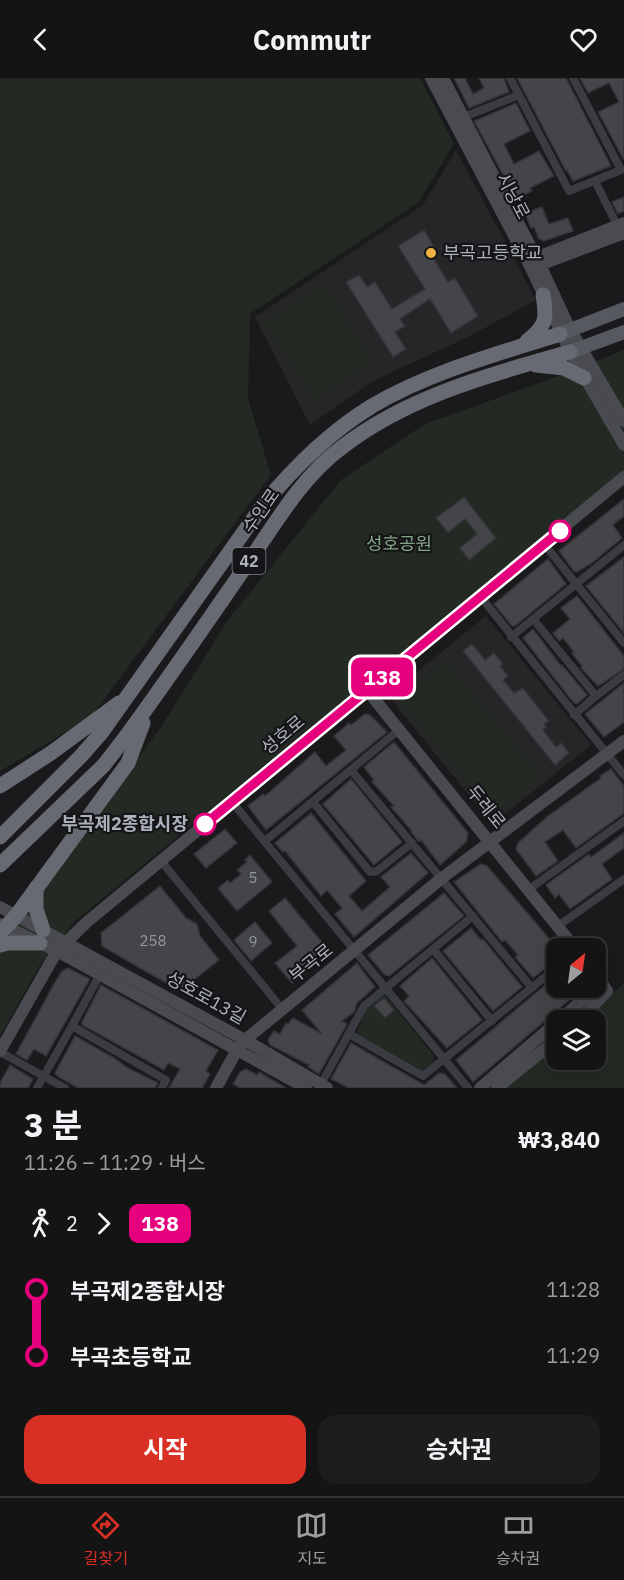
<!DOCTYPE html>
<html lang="ko">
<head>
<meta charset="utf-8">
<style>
	body { margin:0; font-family:"IBM Plex Sans","Noto Sans KR",sans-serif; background:#1d1d1e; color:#f1f3f6; height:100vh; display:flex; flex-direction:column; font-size:22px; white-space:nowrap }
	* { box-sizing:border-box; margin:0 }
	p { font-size:20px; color:#9d9ea0 }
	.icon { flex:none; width:33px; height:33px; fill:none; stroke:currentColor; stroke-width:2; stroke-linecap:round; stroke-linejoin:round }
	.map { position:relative; height:1010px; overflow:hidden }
	.drawer { display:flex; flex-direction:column; background:#141415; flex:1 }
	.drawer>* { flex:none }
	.badge { padding:0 12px; border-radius:9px; font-size:21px; line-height:39px }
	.needle { width:39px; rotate:29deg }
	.fabs { position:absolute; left:546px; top:860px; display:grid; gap:12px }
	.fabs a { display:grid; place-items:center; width:60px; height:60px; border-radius:12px; background:#141415; box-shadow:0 6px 24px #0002,0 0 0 2px #333334; font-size:30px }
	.map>.badge { position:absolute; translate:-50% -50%; box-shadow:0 0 0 3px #fff }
	.legs { display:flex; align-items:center; gap:9px; height:66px; padding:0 24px; font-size:20px }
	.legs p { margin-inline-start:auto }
	.headline { display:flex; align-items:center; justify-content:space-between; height:102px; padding:0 24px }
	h1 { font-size:33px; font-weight:700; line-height:45px }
	.primary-button { display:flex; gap:12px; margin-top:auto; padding:12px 24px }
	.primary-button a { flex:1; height:69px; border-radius:18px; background:#d93025; color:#fff; font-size:24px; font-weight:700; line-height:69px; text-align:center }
	.primary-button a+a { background:#1d1d1e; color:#f1f3f6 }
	ul { padding:0 24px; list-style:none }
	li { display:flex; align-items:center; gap:21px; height:66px; font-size:22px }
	li i { display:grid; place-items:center; width:9px; height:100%; margin:0 8px; background:currentColor }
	li i::after { content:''; width:15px; height:15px; margin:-8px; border:4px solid; border-radius:50%; background:#141415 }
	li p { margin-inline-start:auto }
	li:first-child i { background:linear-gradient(#0000 50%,currentColor 0) }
	li:last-child i { background:linear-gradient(currentColor 50%,#0000 0) }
	header { display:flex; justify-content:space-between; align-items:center; height:78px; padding:0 24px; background:#141415; font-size:27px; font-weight:700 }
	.tabs { display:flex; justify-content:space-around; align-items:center; height:84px; border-top:2px solid #333334; background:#141415; font-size:16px; color:#9d9ea0 }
	.tabs a { display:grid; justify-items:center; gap:3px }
	.tabs .current { color:#d93025 }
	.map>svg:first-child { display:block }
	.built { fill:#262629 }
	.green { fill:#222a23 }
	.building { fill:#444549; stroke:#343438; stroke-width:1.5 }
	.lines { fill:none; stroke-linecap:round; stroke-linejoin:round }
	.street { stroke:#3b3c41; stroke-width:8 }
	.secondary { stroke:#494b51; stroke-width:12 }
	.primary { stroke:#575960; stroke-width:14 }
	.highway { stroke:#676a72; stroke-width:15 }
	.line-1-casing { stroke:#fff; stroke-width:14 }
	.line-1 { stroke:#e6007e; stroke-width:9 }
	.poi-dot { fill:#edb141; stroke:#151517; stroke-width:2 }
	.stop-1-dot { fill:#fff; stroke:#e6007e; stroke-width:3 }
	.labels { text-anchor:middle; stroke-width:4.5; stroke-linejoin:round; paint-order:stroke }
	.number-label { font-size:15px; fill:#93969e }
	.shield { fill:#151517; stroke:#7f828a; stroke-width:1.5 }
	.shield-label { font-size:16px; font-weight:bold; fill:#adb1bb }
	.street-label { font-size:18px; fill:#adb1bb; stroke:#151517 }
	.poi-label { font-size:18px; fill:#adb1bb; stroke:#151517; text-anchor:start }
	.park-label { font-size:18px; fill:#84a586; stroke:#151517 }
	.stop-label { font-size:18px; font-weight:bold; fill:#adb1bb; stroke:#151517; text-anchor:end }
</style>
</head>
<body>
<header><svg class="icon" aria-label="back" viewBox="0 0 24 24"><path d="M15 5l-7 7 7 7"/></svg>Commutr<svg class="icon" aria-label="heart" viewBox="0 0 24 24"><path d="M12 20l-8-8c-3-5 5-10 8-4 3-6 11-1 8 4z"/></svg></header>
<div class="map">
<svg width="624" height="1010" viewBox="0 0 624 1010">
	<rect width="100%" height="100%" fill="#1a1a1c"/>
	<!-- built -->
	<g class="built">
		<polygon points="456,72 536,222 468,259 373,303 310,347 255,239 423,127"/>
		<polygon points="486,538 591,667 496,743 490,743 390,620 391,615"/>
	</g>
	<!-- green -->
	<g class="green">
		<polygon points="0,0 420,0 454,66 419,124 250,236 248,320 271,397 90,640 0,693"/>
		<polygon points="324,206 374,284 314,322 264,244"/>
		<polygon points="624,272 624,395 319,642 74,844 40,887 0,958 0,875 41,810 161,649 228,542 341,402 425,346 564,296"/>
		<polygon points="445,582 542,699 495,738 398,622"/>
		<polygon points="624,905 624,1010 507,1010 556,966 556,981 596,981 596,942 584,942"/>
		<polygon points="381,917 385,917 434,978 433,984 423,993 356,956 366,931"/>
	</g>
	<!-- building -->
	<g class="building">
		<polygon points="454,0 465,0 473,16 484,10 479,0 504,0 509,14 469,30"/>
		<polygon points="517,0 566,0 611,88 573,103 567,92 566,93"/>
		<polygon points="580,0 624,0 624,82 598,34 619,24 609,5 588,15"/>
		<polygon points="516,25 530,53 504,66 514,86 539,73 554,98 530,110 532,113 518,120 509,103 507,104 474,43"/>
		<polygon points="624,119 624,133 618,136 612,124"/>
		<polygon points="542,129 549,146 568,140 573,153 544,163 539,161 534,149 531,150 525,135"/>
		<polygon points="424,152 436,172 430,175 448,204 455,200 478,238 451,255 430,221 400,241 405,248 395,254 406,271 393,279 346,204 359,197 367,209 375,204 392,231 425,211 398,168"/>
		<polygon points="464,419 496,460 469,482 460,470 477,456 465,441 448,455 436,440"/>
		<polygon points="624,421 624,438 613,447 622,460 592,485 577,494 574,493 559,473"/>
		<polygon points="624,479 624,555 586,508"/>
		<polygon points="548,481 566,506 515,548 512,548 494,526"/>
		<polygon points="577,518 624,578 624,591 598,608 581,590 582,588 572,575 574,574 563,560 559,563 553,555 570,541 561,530"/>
		<polygon points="533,551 561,588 562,587 587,617 577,626 574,625 523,560"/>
		<polygon points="472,566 485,582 494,575 503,586 500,588 508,598 503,602 514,615 523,610 549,643 544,646 546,649 543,652 556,669 561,665 569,675 555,687 463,573"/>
		<polygon points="624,605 624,644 604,659 585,636"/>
		<polygon points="365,636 370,637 387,654 266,752 248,728 263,716 265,718 315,674 326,688 346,672 334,658 349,645 351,647"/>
		<polygon points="394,664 468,755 466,764 440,787 421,762 419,764 411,754 412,753 391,729 394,728 372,704 374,702 364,689"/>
		<polygon points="611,691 624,708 624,735 576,770 563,752 545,764 558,783 536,798 516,771 518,765 548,738 601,700 600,698"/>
		<polygon points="351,701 402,764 374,787 323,726"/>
		<polygon points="311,735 366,803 349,818 362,833 390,809 381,799 411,775 428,795 354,859 335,836 342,830 327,812 321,818 285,773 283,774 275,765"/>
		<polygon points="225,751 237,765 206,790 194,776"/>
		<polygon points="624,755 624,770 602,786 612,801 570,831 559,816 555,820 546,807 589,776 591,779"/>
		<polygon points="250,777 272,804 237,833 218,810 228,802 230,805 241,796 237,792 247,784 245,782"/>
		<polygon points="481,786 487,788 553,865 551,866 556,872 556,882 533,900 515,879 518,877 505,862 502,864 454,804"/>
		<polygon points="160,808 186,840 197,846 200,858 219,882 180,913 102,868 101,855"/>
		<polygon points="444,815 464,838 389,898 385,897 368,877"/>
		<polygon points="285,820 330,874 292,905 275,885 297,868 269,833"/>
		<polygon points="255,844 272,865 251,883 234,862"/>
		<polygon points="471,850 481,862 483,861 522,909 493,933 443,873"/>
		<polygon points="432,880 482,942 447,970 404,923 409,918 400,908"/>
		<polygon points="357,885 375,909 357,925 354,934 342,943 347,946 319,996 308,989 309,987 270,967 268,962 274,953 280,956 286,945 288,946 293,940 322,956 302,932"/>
		<polygon points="68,890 90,901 46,978 34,971 27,982 16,976 54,906 62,893"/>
		<polygon points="556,898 556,909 582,909 581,912 473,1004 456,982"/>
		<polygon points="101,907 218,972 206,993 210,996 202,1010 169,1010 180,991 168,985 164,992 82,947 82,944"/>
		<polygon points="384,920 394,932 385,940 374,928"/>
		<polygon points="75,958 114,980 128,990 158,1005 155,1010 78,1010 57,998 55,995"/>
		<polygon points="351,965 424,1007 439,995 445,996 457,1010 349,1010 331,1001"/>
		<polygon points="10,987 33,1001 28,1010 0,1010 0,1005"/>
		<polygon points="246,991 257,997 259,994 286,1010 240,1010 233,1006 240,994"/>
	</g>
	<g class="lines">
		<!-- street -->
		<g class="street">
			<polyline points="510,0 569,113 621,92 573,0"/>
			<polyline points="464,39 519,17"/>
			<polyline points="595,103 617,147"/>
			<polyline points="544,466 624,565"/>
			<polyline points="480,518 624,697"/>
			<polyline points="533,541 596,618 624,597"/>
			<polyline points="511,559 624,467"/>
			<polyline points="574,637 596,618"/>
			<polyline points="351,692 532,910"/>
			<polyline points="232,724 468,1010"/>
			<polyline points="313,724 370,794 377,793 412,765"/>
			<polyline points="265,763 400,651"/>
			<polyline points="161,783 283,932"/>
			<polyline points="528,812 624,743"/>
			<polyline points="558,848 624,801"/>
			<polyline points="433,871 492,943"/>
			<polyline points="72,948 99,898"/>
			<polyline points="349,956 423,998 556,890"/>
			<polyline points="0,974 65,1010"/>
			<polyline points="37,1010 72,948 166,1002 162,1010"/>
			<polyline points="319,1010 364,928 473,838"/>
		</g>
		<!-- secondary -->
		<g class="secondary">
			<polyline points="431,0 531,190 570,274 624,367"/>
			<polyline points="443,0 540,187 570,251 624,343"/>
			<polyline points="530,182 624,145"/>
			<polyline points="532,190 624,155"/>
			<polyline points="367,612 575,870"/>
			<polyline points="0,829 245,962 327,1010"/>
			<polyline points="0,846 57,873 306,1010"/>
			<polyline points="560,942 601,905"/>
			<polyline points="580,942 607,913 596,897"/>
			<polyline points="0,973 57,873 87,844 624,399"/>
			<polyline points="216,1010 237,972 245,962 442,800 624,663"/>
			<polyline points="480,1010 556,945"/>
			<polyline points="497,1010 556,962"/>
		</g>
		<!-- primary -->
		<g class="primary">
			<polyline points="560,256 624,231"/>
			<polyline points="570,274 624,254"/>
		</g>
		<!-- highway -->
		<g class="highway">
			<path d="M527 263C547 248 547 240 543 217"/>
			<polyline points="536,287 564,290 584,300"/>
			<polyline points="0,708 51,675 119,625"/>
			<path d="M0 759 81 678 102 654 263 427C294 389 330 354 372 328 430 294 497 276 560 256"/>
			<path d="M0 787 104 687 127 657C169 600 209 541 250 482 276 444 303 398 341 370 406 319 491 296 570 274"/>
			<polyline points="36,810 36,831 43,852"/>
			<polyline points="0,855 16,838 128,685 143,645"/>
			<polyline points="0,867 7,865 40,865"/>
		</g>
	</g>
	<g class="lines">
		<!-- line-1 casing -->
		<g class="line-1-casing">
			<polyline id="line-1" points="205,746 560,453"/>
		</g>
		<!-- line-1 -->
		<use href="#line-1" class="line-1"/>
	</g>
	<!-- markers -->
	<circle class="poi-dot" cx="431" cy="175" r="6"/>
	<g class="stop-1-dot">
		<circle cx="560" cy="453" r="10"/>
		<circle cx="205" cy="746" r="10"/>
	</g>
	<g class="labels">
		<!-- number labels -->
		<g class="number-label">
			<text x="253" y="805">5</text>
			<text x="153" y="868">258</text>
			<text x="253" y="869">9</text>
		</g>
		<!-- shield labels -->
		<rect class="shield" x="232.5" y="470" width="33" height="26" rx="4.5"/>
		<g class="shield-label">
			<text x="249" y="489">42</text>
		</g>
		<!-- street labels -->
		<g class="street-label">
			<text transform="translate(513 118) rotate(62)" y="6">시낭로</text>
			<text transform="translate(261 433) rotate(-55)" y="6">수인로</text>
			<text transform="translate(283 657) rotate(-40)" y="6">성호로</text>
			<text transform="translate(486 729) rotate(51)" y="6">두레로</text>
			<text transform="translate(311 885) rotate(-39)" y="6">부곡로</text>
			<text transform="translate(206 920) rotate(29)" y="6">성호로13길</text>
		</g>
		<!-- poi labels -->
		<g class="poi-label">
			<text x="443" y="181">부곡고등학교</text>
		</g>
		<!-- park labels -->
		<g class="park-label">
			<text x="399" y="472">성호공원</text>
		</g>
		<!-- stop labels -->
		<g class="stop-label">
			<text x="188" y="752">부곡제2종합시장</text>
		</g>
	</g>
</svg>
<div class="fabs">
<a><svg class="needle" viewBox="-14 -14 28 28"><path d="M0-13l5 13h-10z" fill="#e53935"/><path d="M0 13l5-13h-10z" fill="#9d9ea0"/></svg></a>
<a><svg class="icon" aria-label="layers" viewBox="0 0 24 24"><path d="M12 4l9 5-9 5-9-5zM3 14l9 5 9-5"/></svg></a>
</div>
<b class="badge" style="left:382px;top:599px;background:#e6007e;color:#fff">138</b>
</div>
<section class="drawer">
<div class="headline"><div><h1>3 분</h1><p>11:26 – 11:29 · 버스</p></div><b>₩3,840</b></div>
<div class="legs"><svg class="icon" aria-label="walk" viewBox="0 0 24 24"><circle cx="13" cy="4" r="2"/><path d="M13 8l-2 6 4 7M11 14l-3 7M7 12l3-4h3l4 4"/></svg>2<svg class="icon" aria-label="forward" viewBox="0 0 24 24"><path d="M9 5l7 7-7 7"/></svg><b class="badge" style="background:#e6007e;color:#fff">138</b></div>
<ul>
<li><i style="color:#e6007e"></i><b>부곡제2종합시장</b><p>11:28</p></li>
<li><i style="color:#e6007e"></i><b>부곡초등학교</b><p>11:29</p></li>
</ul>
<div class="primary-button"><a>시작</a><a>승차권</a></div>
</section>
<nav class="tabs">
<a class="current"><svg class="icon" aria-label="directions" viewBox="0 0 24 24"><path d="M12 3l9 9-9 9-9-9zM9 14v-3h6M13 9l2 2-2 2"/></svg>길찾기</a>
<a><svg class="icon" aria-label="map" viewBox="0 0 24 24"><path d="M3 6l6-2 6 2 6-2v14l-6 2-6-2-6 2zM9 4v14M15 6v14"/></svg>지도</a>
<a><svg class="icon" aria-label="tickets" viewBox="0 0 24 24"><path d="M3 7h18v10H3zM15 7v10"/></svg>승차권</a>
</nav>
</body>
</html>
